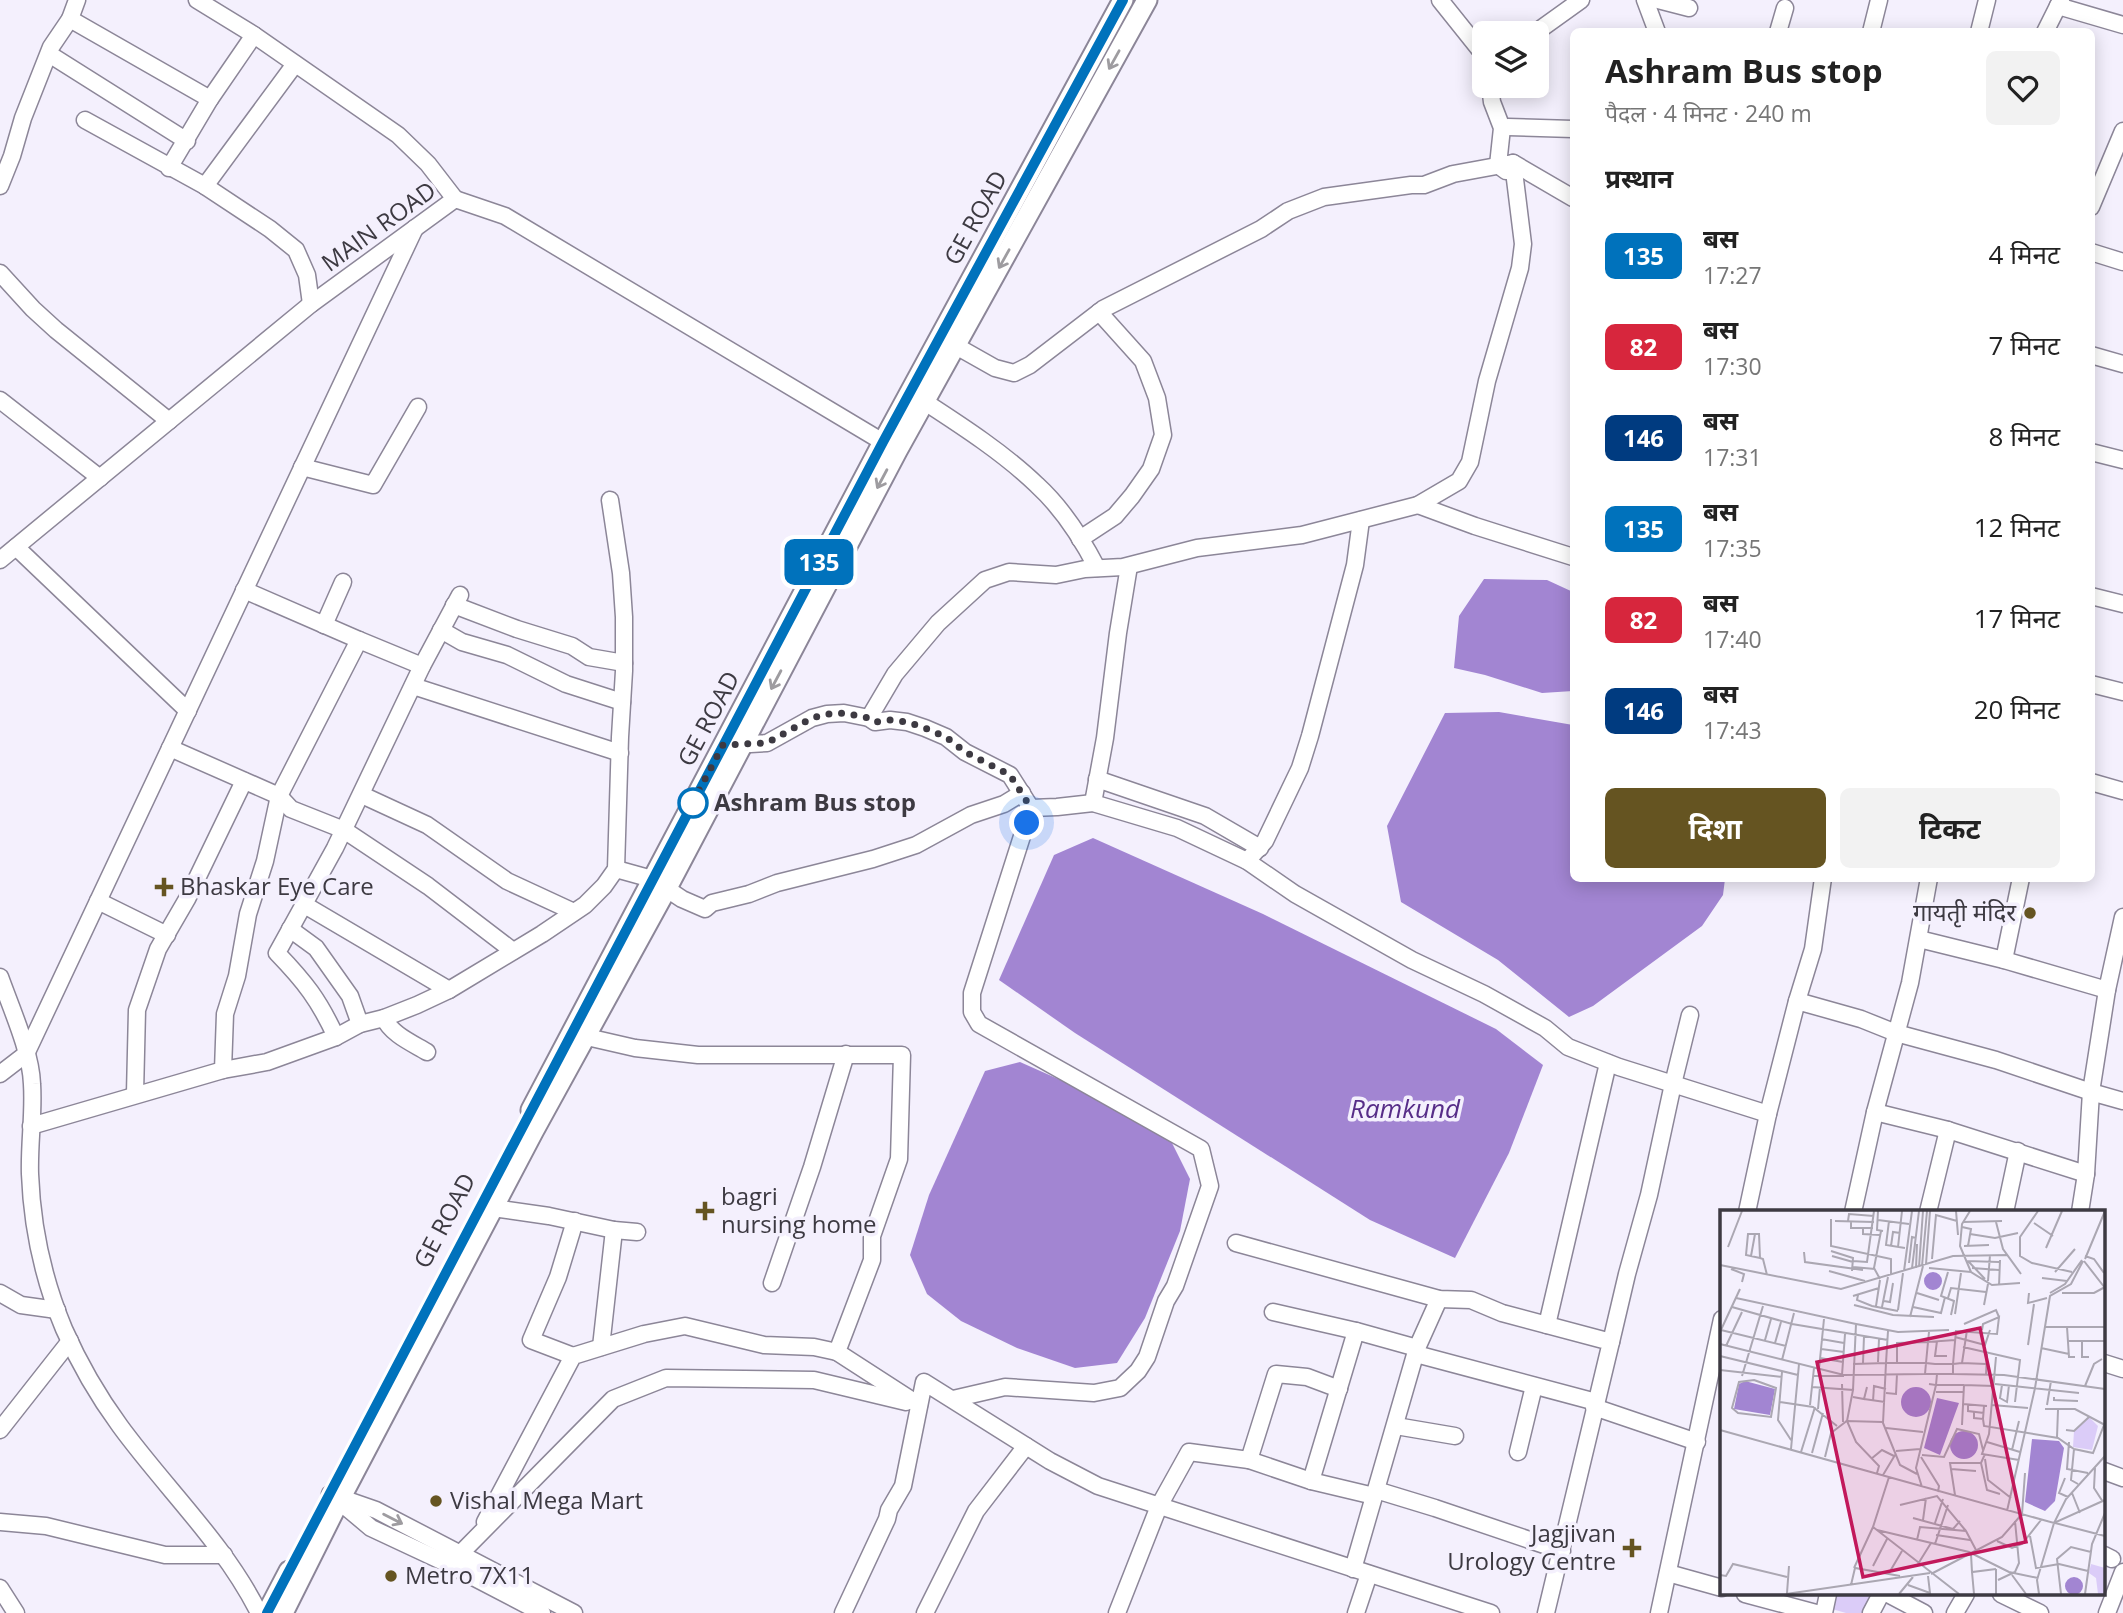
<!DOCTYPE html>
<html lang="hi">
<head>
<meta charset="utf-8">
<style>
	body { margin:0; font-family:"Open Sans","Noto Sans Devanagari",sans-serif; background:#f2f2f2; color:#222; height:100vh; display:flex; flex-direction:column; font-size:26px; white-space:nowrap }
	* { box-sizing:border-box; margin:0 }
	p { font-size:23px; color:#767676 }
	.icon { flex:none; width:38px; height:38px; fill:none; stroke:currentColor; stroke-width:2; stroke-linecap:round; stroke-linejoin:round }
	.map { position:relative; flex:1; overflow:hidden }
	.sheet { position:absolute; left:1570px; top:28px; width:525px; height:854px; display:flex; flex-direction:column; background:#fff; border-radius:10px; box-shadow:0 4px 18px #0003 }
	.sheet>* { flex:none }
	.badge { padding:0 14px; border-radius:10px; font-size:24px; line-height:46px }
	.fabs { position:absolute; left:1472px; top:21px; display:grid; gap:14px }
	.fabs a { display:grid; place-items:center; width:77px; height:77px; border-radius:10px; background:#fff; box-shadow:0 4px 18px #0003; font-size:35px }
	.you { position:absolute; width:35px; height:35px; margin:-18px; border:5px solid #fff; border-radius:50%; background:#1a73e8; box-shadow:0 0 0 10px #1a73e833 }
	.map>.badge { position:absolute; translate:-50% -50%; box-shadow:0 0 0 4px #fff }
	h2 { padding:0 35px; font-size:26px; line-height:63px }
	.round { display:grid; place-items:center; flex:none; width:74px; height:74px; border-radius:10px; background:#f2f2f2 }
	.summary { display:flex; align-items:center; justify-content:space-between; height:119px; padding:0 35px }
	h1 { font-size:33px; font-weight:700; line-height:52px }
	.cta { display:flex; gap:14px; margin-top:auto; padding:14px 35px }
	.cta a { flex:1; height:80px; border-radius:10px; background:#655421; color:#fff; font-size:28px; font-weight:700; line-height:80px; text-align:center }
	.cta a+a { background:#f2f2f2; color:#222 }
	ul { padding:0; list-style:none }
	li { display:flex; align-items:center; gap:21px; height:91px; padding:0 35px }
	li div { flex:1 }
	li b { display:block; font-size:26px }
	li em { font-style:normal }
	li .badge { min-width:77px; font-weight:700; text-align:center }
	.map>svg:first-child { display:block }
	.green { fill:#dbccf8 }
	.water { fill:#a285d2 }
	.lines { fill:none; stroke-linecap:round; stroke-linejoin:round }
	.minor-casing { stroke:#8c8698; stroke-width:19 }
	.major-casing { stroke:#8c8698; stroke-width:23 }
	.minor { stroke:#fff; stroke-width:16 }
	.major { stroke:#fff; stroke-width:19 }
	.oneway { stroke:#9e9ca0 }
	.line-casing { stroke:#fff; stroke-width:16 }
	.line { stroke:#0072bc; stroke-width:10 }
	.walk { stroke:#3d3a42; stroke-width:7; stroke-dasharray:0 12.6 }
	.stop-dot { fill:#fff; stroke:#0072bc; stroke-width:3.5 }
	.poi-dot { fill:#655421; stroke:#f4f0fd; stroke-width:2.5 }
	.labels { text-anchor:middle; stroke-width:7; stroke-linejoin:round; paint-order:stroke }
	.street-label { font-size:24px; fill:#3d3a42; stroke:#f4f0fd }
	.stop-label { font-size:24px; font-weight:bold; fill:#3d3a42; stroke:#f4f0fd; text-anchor:start }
	.poi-label { font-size:24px; fill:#3d3a42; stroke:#f4f0fd; text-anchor:start }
	.water-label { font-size:26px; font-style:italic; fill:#572d88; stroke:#f4f0fd }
	.inset-road { fill:none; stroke:#aba7b2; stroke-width:2 }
	.view { fill:#c2185b; fill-opacity:0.15; stroke:#c2185b; stroke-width:3.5 }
	.inset-edge { fill:none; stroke:#3d3a42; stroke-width:3.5 }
</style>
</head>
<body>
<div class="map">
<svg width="2123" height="1613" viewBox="0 0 2123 1613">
	<rect width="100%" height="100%" fill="#f4f0fd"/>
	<!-- green -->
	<polygon class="green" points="1836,1594 1872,1594 1863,1613 1846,1613 1832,1609"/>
	<!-- water -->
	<g class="water">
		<polygon points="1484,579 1547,580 1573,592 1573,691 1542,693 1485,675 1454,668 1459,616"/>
		<polygon points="1499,712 1573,725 1573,878 1725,879 1723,895 1702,926 1593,1006 1569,1017 1498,960 1401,902 1387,826 1445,713"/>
		<polygon points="1093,838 1263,914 1496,1029 1543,1065 1509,1153 1455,1258 1370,1220 1075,1033 999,980 1054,855"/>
		<polygon points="1020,1062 1092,1094 1172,1143 1190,1179 1180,1231 1145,1318 1117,1363 1075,1368 1017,1348 961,1321 927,1294 910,1255 929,1195 985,1071"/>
	</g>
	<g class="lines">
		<!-- minor casing -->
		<g class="minor-casing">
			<g id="minor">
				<polyline points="197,0 254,35 398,135 428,164 455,199"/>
				<polyline points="1440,0 1484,55"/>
				<polyline points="1645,0 1657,32"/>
				<polyline points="1658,0 1689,8"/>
				<polyline points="2058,6 2123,25"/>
				<polyline points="70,19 210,99"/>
				<polyline points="1778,32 1785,8"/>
				<polyline points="1871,32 1879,0"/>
				<polyline points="1979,32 1987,0"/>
				<polyline points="2045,32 2061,0"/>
				<polyline points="1535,33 1581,0"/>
				<polyline points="49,54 187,141"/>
				<polyline points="1490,86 1492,102 1502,128 1498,165 1506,171"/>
				<polyline points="85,120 205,186 270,229 296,250 307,275 311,304"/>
				<polyline points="1508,127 1573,129"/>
				<polyline points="1513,163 1573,198"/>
				<polyline points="169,168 210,99 254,35"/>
				<polyline points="0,186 12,156 23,118 51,47 70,19 77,0"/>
				<polyline points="205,186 295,64"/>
				<polyline points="2091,207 2123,131"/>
				<polyline points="2091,252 2123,262"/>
				<polyline points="0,273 33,309 56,330 169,421"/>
				<polyline points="2091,355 2123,364"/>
				<polyline points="0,400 100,478"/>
				<path d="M925 402C962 426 1005 454 1037 485 1061 507 1082 539 1097 568"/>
				<polyline points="2091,452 2123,460"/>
				<polyline points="302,467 373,485 418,407"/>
				<polyline points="1418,505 1475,526 1573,557"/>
				<polyline points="1080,539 1115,516 1132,496 1151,469 1163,435 1157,398 1143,361 1099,312"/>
				<polyline points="16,547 188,711"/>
				<polyline points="0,560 311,304 455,199 505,216 893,448"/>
				<polyline points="2091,596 2123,604"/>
				<polyline points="454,605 517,629 572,646 589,657 624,663"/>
				<polyline points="324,625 343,582"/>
				<polyline points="441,630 462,642 507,655 566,684 622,702"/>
				<polyline points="359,640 422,666"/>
				<polyline points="2091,684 2123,692"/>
				<polyline points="413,686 620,753"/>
				<polyline points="869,718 895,674 938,623 985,580 1009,572 1056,575 1085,569 1123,567 1197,548 1302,535 1418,505 1459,481 1470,462 1487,381 1520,268 1523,244 1513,163 1453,174 1424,185 1411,185 1324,197 1288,211 1261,229 1103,309 1030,365 1014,373 995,368 956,346"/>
				<polyline points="733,745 767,743 812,718 827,714 844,713 869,718 875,722 890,720 907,722 925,728 946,737 965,752 1010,775 1031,808 1057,807 1093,803 1177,828 1247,861 1295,894 1412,960 1484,994 1545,1028 1568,1047 1619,1067 1673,1084 1690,1015"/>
				<polyline points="170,748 279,796 291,809 344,830 428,886 513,951"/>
				<polyline points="1097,779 1205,816 1260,848"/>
				<polyline points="2091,782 2123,791"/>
				<polyline points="362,795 427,825 507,881 574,912"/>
				<polyline points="1093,803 1105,738 1118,633 1129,566"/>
				<polyline points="1247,861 1265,841 1300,768 1310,736 1355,565 1361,520"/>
				<polyline points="616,869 652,879 682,899 705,909 712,903 749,894 777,883 873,859 916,845 971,815 1004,804 1022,793"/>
				<polyline points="98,901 167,935"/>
				<polyline points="303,904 449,990"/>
				<polyline points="290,929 316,948 350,996 360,1024"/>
				<polyline points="1919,939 2004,960 2107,990"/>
				<polyline points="2004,960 2021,878"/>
				<path d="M0 977C11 1008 31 1052 32 1084 34 1114 29 1144 30 1174 32 1227 44 1281 64 1329 79 1363 98 1396 120 1426 166 1489 224 1543 259 1613"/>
				<polyline points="1797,1001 1813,949 1823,878"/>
				<path d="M384 1018C391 1034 412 1043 427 1052"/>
				<path d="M336 1037C319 1000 305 982 277 953L335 848 422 666 460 595"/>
				<polyline points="587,1037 635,1048 698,1055 902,1055 899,1159 872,1236 872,1260 837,1352 919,1405"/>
				<polyline points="223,1070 267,1062 336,1037 360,1024 384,1018 417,1005 449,990 542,934 585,905 604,886 616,869 620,737 624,671 624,617 621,573 610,500"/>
				<polyline points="0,1074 26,1054 415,228"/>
				<polyline points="135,1094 137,1010 158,949 187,899 244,781"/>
				<polyline points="1875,1112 1948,1130"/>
				<polyline points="31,1126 223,1070 225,1014 237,976 248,914 265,861 279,796 359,640 244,590"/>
				<polyline points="493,1208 549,1216 614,1230 637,1232"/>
				<polyline points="1747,1212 1768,1114 1797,1001 1861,1019 1896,1033 1996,1060 2091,1092 2107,990 2123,917"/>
				<polyline points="1853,1212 1875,1112 1910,983 1929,878"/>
				<polyline points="1928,1212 1948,1130 2086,1174"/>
				<polyline points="2005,1212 2018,1151"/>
				<polyline points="2080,1212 2086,1174 2091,1092 2123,1101"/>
				<polyline points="1236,1243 1439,1299 1471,1300 1502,1313 1611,1342 1546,1613"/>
				<polyline points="772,1283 812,1167 846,1054"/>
				<polyline points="0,1293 21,1305 57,1310"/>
				<polyline points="1273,1312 1356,1331"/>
				<polyline points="1547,1325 1608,1063"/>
				<polyline points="1611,1342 1627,1274 1649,1195 1673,1084 1768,1114"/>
				<polyline points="601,1347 614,1230"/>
				<polyline points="1416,1354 1596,1402"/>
				<polyline points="573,1356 531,1340 558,1277 575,1221"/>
				<polyline points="2104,1363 2123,1369"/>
				<polyline points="1339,1389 1307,1377 1276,1374 1249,1460 1311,1481 1374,1496"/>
				<polyline points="953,1399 1005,1387 1094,1393 1120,1388 1138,1371 1147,1357 1166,1301 1175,1286 1210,1186 1201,1149 979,1024 972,1012 972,993 1031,808"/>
				<polyline points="1594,1407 1697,1442"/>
				<polyline points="1396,1426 1455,1436"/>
				<polyline points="0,1430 70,1341"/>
				<polyline points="1518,1452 1534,1386"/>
				<polyline points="2104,1471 2123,1478"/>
				<polyline points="1311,1481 1356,1331 1417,1348"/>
				<polyline points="1376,1490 1435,1508 1562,1551"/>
				<polyline points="330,1494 376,1510 574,1613"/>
				<polyline points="340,1502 371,1528 448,1564 542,1613"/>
				<polyline points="0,1522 46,1526 165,1555 224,1555"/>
				<polyline points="485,1522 573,1356 644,1334 685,1326 764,1345 814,1347 837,1352"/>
				<polyline points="2104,1555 2112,1559"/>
				<polyline points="448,1564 461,1553 613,1399 666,1378 814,1380 906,1402"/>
				<polyline points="1353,1569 1417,1348 1439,1299"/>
				<polyline points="1668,1573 1722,1588"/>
				<polyline points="0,1588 16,1613"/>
				<polyline points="1745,1594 1816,1613"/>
				<polyline points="1888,1594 1924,1613"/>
				<polyline points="2001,1594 2040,1613"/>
				<polyline points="843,1613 887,1519 889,1510 903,1486 924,1382 1050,1461 1098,1486 1491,1613"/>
				<polyline points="925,1613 976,1511 1026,1446"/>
				<polyline points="1117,1613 1159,1506 1189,1452 1249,1460"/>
				<polyline points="1356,1613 1369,1574"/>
				<polyline points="1659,1613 1722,1319"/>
				<polyline points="1824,1613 1828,1594"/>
				<polyline points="1871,1613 1881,1594"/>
				<polyline points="1955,1613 1966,1594"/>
				<polyline points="2107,1613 2123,1572"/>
			</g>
		</g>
		<!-- major casing -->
		<g class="major-casing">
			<g id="major">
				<polyline points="531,1110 883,442 1123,0"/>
				<polyline points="267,1613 289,1571"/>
				<polyline points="283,1613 339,1501 533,1132 667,888 897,451 1147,0"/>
			</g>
		</g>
		<!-- minor -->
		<use href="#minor" class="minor"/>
		<!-- major -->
		<use href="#major" class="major"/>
	</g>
	<!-- one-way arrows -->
	<defs><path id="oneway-shaft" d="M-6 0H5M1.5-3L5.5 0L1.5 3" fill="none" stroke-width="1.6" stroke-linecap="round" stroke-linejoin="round" transform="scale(1.75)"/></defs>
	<g class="oneway">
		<use href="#oneway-shaft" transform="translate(1114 60) rotate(119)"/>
		<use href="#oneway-shaft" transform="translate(1004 259) rotate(119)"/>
		<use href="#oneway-shaft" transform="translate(882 479) rotate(118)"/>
		<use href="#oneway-shaft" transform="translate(776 680) rotate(118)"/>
		<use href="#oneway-shaft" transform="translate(393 1519) rotate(27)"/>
	</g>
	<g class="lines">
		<!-- line casing -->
		<g class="line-casing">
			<polyline id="line" points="267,1613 883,442 1123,0"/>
		</g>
		<!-- line -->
		<use href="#line" class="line"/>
		<!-- walk -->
		<polyline class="walk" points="693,803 687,813 723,745 767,743 812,718 827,714 844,713 869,718 875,722 890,720 907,722 925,728 946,737 965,752 1010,775 1031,808 1027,823"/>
	</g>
	<!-- markers -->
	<circle class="stop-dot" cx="693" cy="803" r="14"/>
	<g class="poi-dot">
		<path d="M160.5 876.5h7v7h7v7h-7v7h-7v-7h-7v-7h7z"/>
		<circle cx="2030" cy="913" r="7"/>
		<path d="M701.5 1200.5h7v7h7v7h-7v7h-7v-7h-7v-7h7z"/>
		<circle cx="436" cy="1501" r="7"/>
		<path d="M1628.5 1537.5h7v7h7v7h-7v7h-7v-7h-7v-7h7z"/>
		<circle cx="391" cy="1576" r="7"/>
	</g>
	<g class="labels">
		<!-- street labels -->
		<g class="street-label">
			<text transform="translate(976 218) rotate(-61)" y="8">GE ROAD</text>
			<text transform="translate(379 227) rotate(-36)" y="8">MAIN ROAD</text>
			<text transform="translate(709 719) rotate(-62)" y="8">GE ROAD</text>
			<text transform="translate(445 1221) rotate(-62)" y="8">GE ROAD</text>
		</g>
		<!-- stop labels -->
		<g class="stop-label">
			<text x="714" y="811">Ashram Bus stop</text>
		</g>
		<!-- poi labels -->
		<g class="poi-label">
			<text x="180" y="895">Bhaskar Eye Care</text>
			<text x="2016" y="921" text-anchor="end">गायतृी मंदिर</text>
			<text x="721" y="1205">bagri<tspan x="721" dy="28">nursing home</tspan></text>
			<text x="450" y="1509">Vishal Mega Mart</text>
			<text x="1616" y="1542" text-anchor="end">Jagjivan<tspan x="1616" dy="28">Urology Centre</tspan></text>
			<text x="405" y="1584">Metro 7X11</text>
		</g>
		<!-- water labels -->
		<g class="water-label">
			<text x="1405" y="1118">Ramkund</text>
		</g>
	</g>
	<!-- overview -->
	<g transform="translate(1720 1210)">
		<rect width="385" height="385" fill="#f4f0fd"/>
		<path d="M369 207 378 216 372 240 353 237 354 221ZM371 354 385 358V384H378L376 368 369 363Z" fill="#dbccf8"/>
		<path d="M204 71a9 9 0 1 1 18 0a9 9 0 1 1-18 0ZM25 171 55 179 50 205 14 199 19 174ZM181 192a15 15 0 1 1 30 0a15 15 0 1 1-30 0ZM217 188 239 193 220 245 204 238ZM230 235a14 14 0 1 1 28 0a14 14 0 1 1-28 0ZM312 229 339 231 344 238 335 291 325 301 305 292ZM345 376a9 9 0 1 1 18 0a9 9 0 1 1-18 0Z" fill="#a285d2"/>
		<path class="inset-road" d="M158 1 157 20 163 21M236 1 238 25M250 1 242 14 240 36 251 62 272 75 300 73M318 1 300 27V46L312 53 352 62M111 9V36L171 49V64M158 10 189 14M115 11 154 12M128 11 129 4 154 6M131 11V18H153M169 11 166 35 185 38M243 12 282 11M276 12 283 39 301 64M314 13 333 26M242 17 251 19 248 36M143 18V24L160 25M250 24 275 28 298 23M171 36 173 22 180 23M244 36 269 35M8 37 22 1M178 37 182 1M326 38 342 1M111 41 133 48 132 61M84 42 85 52 143 60M31 46 35 24M112 46 133 52M365 46 374 49 384 63M40 48 39 24H28L26 45 40 48 43 49 47 65M212 49 216 5 237 11M365 49 385 1M133 51 147 52 154 1M364 51 385 78M189 53 192 27 196 28M206 54 210 1M0 55 121 79 233 46 288 45M202 56 207 1M133 57 155 59M199 57 203 1M192 58 199 1M196 58 197 34M209 58 251 62M252 58 279 60M11 59 24 64 22 72M109 61 145 71M184 61 192 1M228 62 221 86 234 91 231 105M335 62 355 39M322 68 347 71M160 69 154 58 161 21M265 69 248 51 279 52M268 71 270 45M279 76 280 50M197 83 219 90M309 83 308 93 327 88M330 83 345 74 362 50M342 83H374L385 77M138 85 137 90 152 96 178 101M133 86 159 78M16 88 136 114M228 88 231 78 266 82M164 91 170 92 173 73M134 95 173 105 214 107M264 95 268 74M156 96 160 70M12 97 72 114 168 130M162 97 168 67M193 97 221 103 225 87M178 100 183 63M235 104 241 63M190 107 203 56M244 114 276 100 279 107M325 117H385M347 117 349 147H355M1 120 66 136M262 120 263 114 279 107 277 124 236 121 233 154V164H205L206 153H177V133L208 132 206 153 215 154H233L242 153 266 154M168 121 166 153H177M0 122 20 79M209 122 208 132 235 130M235 127 265 135 270 120M101 129 124 133M45 130 51 109M217 131 215 146H227M348 131H385M362 131V147H369M55 133 61 112M0 134 124 165 205 164M308 135 314 94M6 136 22 102M243 137 300 150 295 192M321 138 349 144M101 139 124 142M0 146 78 165M276 147 269 224 262 244 299 250M100 148 123 152M62 150 74 103M158 152 159 129M143 153 144 126M242 153 247 120M133 154 166 153 163 213 180 255 197 264M99 159 104 109M0 160 62 167M62 162 58 210 71 230M217 164 216 175H244M233 164 284 165 385 179M122 165 125 124M266 165 267 144M22 166 43 96M93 166H124M34 170 56 178 51 207 18 203 12 198 19 172ZM122 174 123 212M275 174 359 183M282 175 280 188 287 192 289 175M365 176 374 154 382 149M92 177 133 180 127 211M133 180 136 114 178 122 229 120M216 182H243M166 183 176 184 177 164M133 187 144 189 147 177M334 187V190L358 191M144 189 165 192M153 191 154 176 166 179M60 192 93 197 117 216M243 194 267 196M90 195 94 158M248 195V201L264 203M272 195 308 198M327 195 331 171M98 199 100 177M325 199H355L385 215M254 202V208L263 209 264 196M263 209 264 216 338 228 354 239 373 243 384 215M242 215 244 175 274 176M166 218 203 222M0 220 334 313 385 290M346 220 354 221 369 207M337 227 338 200M267 232 300 242M349 232 347 259 368 263M71 239 79 154M354 239 351 270 358 274M292 240 299 211M176 241 200 239M81 242 95 197M92 243 103 203M202 245 224 247 237 219 259 224 263 240M105 247 111 223 128 210M201 247 219 276 218 282M151 249 162 240 174 246M265 249 268 270 291 288M261 253 267 280 280 284M375 258 374 278 383 292M231 259 256 261M157 263 159 256 136 232 127 211 163 212M163 265 175 245M169 267 153 317 239 384M345 268 339 283 348 287M202 277 196 258 216 175 209 174M352 283 360 303M235 285 230 253H261L265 244M180 295 217 286 246 321M287 301 315 178 330 86 351 74 363 51M193 308 233 319 240 311M203 310 206 288M215 313 223 289M335 313 385 326M157 320 249 342 289 362 318 368M216 325 250 330M310 326 316 358 339 354 368 361M197 330 200 317 246 321 256 340M277 331 292 338 302 334 321 310M215 334 228 295M251 344 252 362 276 359M198 354 211 333M153 356 167 329M134 358 153 317M252 362 254 384M169 363 182 341M211 364 282 327 302 304 305 263M0 365 6 366 13 354 67 367M292 365 306 384M278 370 295 362 299 353 295 311M131 375 135 358 180 366M188 375 210 383 208 366M67 383 69 356M66 384 210 363M179 384 193 367M276 384V359M319 384 317 370 334 313 346 289 385 246M341 384 337 349 351 337 371 342M365 384 372 334 385 303"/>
		<path class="view" d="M260 118 306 332 143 367 97 152Z"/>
		<rect width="385" height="385" class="inset-edge"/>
	</g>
</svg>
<div class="fabs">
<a><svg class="icon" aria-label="layers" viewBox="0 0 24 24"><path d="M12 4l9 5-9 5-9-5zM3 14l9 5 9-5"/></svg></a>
</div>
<div class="you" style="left:1027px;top:823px"></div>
<b class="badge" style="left:819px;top:562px;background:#0072bc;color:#fff">135</b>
<section class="sheet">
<div class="summary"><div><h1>Ashram Bus stop</h1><p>पैदल · 4 मिनट · 240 m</p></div><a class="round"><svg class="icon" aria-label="heart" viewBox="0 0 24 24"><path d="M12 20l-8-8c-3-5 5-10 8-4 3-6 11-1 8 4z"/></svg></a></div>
<h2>प्रस्थान</h2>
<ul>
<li><span class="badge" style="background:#0072bc;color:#fff">135</span><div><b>बस</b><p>17:27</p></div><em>4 मिनट</em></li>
<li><span class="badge" style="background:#d7263d;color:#fff">82</span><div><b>बस</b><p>17:30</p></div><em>7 मिनट</em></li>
<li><span class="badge" style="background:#003b80;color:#fff">146</span><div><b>बस</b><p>17:31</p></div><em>8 मिनट</em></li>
<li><span class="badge" style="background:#0072bc;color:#fff">135</span><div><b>बस</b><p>17:35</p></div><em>12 मिनट</em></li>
<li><span class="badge" style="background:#d7263d;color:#fff">82</span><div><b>बस</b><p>17:40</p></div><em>17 मिनट</em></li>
<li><span class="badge" style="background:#003b80;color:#fff">146</span><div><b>बस</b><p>17:43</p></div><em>20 मिनट</em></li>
</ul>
<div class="cta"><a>दिशा</a><a>टिकट</a></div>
</section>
</div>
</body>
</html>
